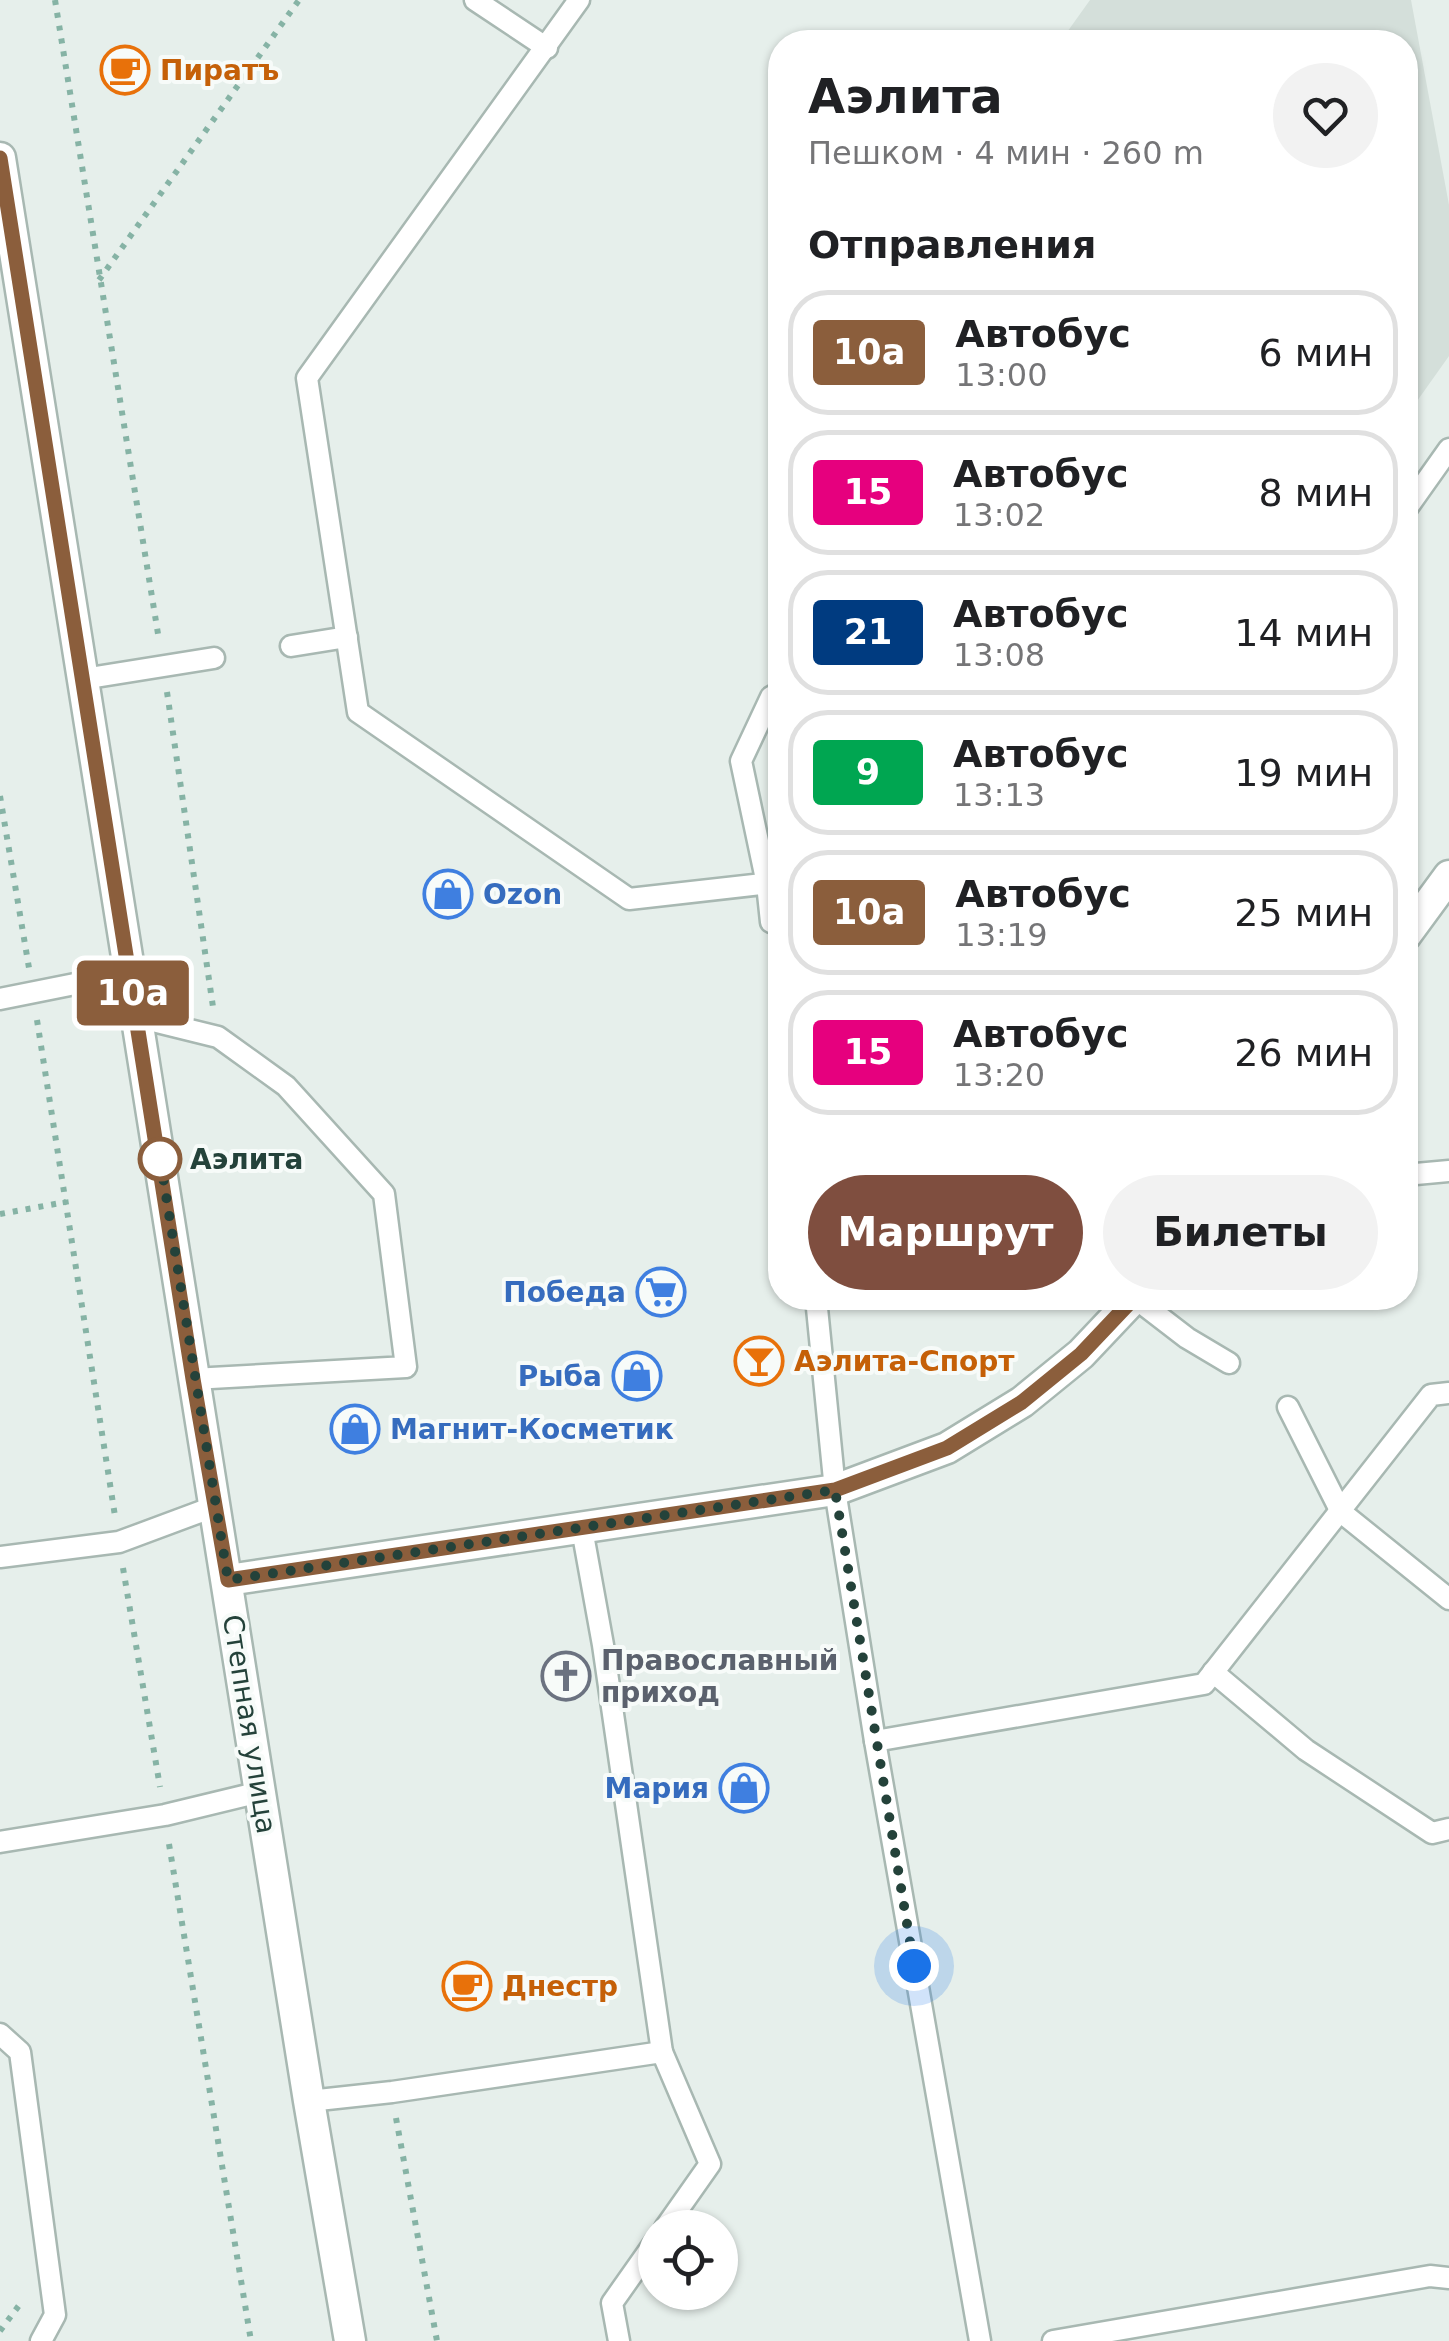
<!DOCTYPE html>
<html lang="ru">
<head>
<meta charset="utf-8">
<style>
	body { margin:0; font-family:"DejaVu Sans",sans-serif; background:#f2f2f2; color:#202124; height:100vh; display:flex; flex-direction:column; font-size:38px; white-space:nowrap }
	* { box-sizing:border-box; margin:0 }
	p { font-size:32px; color:#757577 }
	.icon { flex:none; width:55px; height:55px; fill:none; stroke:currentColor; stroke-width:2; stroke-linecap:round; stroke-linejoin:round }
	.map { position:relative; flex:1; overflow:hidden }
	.details { position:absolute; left:768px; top:30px; width:650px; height:1280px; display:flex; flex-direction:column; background:#fff; border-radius:40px; box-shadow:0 2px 8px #0004 }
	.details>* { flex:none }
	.badge { padding:0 20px; border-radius:8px; font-size:35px; line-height:65px }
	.controls { position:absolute; left:638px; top:2210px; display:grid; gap:20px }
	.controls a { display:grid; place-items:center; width:100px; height:100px; border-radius:50%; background:#fff; box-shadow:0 2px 8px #0004; font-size:50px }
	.you { position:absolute; width:50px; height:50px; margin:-25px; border:8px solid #fff; border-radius:50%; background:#1a73e8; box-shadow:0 0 0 15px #1a73e833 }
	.map>.badge { position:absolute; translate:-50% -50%; box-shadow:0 0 0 5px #fff }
	h2 { padding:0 40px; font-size:38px; line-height:90px }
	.round { display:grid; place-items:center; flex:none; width:105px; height:105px; border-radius:52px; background:#f2f2f2 }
	.summary { display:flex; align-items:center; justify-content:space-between; height:170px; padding:0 40px }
	h1 { font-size:48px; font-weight:700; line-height:75px }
	.primary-button { display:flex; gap:20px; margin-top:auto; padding:20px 40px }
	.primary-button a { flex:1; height:115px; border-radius:60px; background:#7f4e3f; color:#fff; font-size:40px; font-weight:700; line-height:115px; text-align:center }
	.primary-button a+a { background:#f2f2f2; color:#202124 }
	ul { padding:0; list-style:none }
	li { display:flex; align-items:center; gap:30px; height:125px; margin:0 20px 15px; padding:0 20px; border:5px solid #e0e0e0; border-radius:40px }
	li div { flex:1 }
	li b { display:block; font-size:38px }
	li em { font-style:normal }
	li .badge { min-width:110px; font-weight:700; text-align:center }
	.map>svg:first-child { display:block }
	.built { fill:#d4dfda }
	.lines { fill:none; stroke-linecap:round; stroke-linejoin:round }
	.service-casing { stroke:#a8b8b2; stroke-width:25 }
	.minor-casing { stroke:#a8b8b2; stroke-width:35 }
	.tertiary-casing { stroke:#a8b8b2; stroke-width:35 }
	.path { stroke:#86b3a5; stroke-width:6; stroke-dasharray:5 8; stroke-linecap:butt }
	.service { stroke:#fff; stroke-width:20 }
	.minor { stroke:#fff; stroke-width:30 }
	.tertiary { stroke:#fff; stroke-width:30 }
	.line-casing { stroke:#fff; stroke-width:22 }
	.line { stroke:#8b5e3c; stroke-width:15 }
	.walk { stroke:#24423a; stroke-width:10; stroke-dasharray:0 18 }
	.stop-dot { fill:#fff; stroke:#8b5e3c; stroke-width:5 }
	.labels { text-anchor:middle; stroke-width:8; stroke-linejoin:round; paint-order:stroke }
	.food-label { font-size:28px; font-weight:bold; fill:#c56008; stroke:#f7fbf9; text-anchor:start }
	.shop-label { font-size:28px; font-weight:bold; fill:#366cbe; stroke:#f7fbf9; text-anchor:end }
	.stop-label { font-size:28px; font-weight:bold; fill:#24423a; stroke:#f7fbf9; text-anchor:start }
	.worship-label { font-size:28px; font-weight:bold; fill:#5b616d; stroke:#f7fbf9; text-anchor:start }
	.street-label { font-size:28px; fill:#24423a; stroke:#f7fbf9 }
</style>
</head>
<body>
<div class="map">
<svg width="1449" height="2341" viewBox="0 0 1449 2341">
	<rect width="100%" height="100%" fill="#e6efeb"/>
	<!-- built -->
	<polygon class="built" points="1090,0 1411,0 1449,205 1449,356 1405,418 1405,42 1060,42"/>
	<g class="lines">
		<!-- service casing -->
		<g class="service-casing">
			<g id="service">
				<polyline points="475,0 547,48"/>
				<polyline points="579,0 307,378 358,712 629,899 780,882"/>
				<polyline points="1405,511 1449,449"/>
				<polyline points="291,646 347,637"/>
				<polyline points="83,679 214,658"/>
				<polyline points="771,922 767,884 741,761 771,697 780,692"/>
				<polyline points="0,999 130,973"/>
				<polyline points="137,1017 218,1037 286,1086 384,1194 406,1367 193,1379"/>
				<polyline points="1405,1175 1449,1171"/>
				<polyline points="816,1298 835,1490 875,1741 980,2341"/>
				<polyline points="1135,1298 1187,1338 1229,1363"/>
				<polyline points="1288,1407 1341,1512 1449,1599"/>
				<polyline points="582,1529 603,1645 662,2052"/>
				<polyline points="0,1557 119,1542 216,1506"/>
				<polyline points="1213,1672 1306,1750 1432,1833 1449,1829"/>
				<polyline points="875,1741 1204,1684 1431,1395 1449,1393"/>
				<polyline points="0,1842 165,1815 260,1792"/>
				<polyline points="0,2034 20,2052 55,2315 41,2341"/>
				<polyline points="309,2101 392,2092 662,2052 710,2164 665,2228"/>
				<polyline points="619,2341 612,2303 655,2242"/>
				<polyline points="1053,2341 1430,2276 1449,2278"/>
			</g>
		</g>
		<!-- minor casing -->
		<g class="minor-casing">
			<g id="minor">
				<polyline points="1405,936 1449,876"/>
				<polyline points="228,1580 835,1490 947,1448 1022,1402 1081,1354 1134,1298"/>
			</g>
		</g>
		<!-- tertiary casing -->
		<g class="tertiary-casing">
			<polyline id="tertiary" points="0,158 309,2101 350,2341"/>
		</g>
		<!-- path -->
		<g class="path">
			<polyline points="55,0 159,640"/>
			<polyline points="99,280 299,0"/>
			<polyline points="167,692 213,1007"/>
			<polyline points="0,796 29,968"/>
			<polyline points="37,1020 115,1516"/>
			<polyline points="0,1214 66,1202"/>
			<polyline points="123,1568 160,1787"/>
			<polyline points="169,1844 251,2341"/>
			<polyline points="396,2118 437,2341"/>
			<polyline points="0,2331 23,2300"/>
		</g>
		<!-- service -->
		<use href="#service" class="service"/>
		<!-- minor -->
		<use href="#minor" class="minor"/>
		<!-- tertiary -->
		<use href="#tertiary" class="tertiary"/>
	</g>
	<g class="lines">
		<!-- line casing -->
		<g class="line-casing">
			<polyline id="line" points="0,158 193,1379 228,1580 835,1490 947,1448 1022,1402 1081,1354 1134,1298"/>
		</g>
		<!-- line -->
		<use href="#line" class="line"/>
		<!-- walk -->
		<polyline class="walk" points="160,1159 159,1152 228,1580 835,1490 914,1966"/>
	</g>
	<!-- icons -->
	<defs>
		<g id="cafe-ring" transform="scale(2.5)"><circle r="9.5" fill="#f7fbf9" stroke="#e8710a" stroke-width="1.5"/><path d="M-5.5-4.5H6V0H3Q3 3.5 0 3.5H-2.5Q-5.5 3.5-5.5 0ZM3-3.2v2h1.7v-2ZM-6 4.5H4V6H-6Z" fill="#e8710a"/></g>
		<g id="shop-ring" transform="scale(2.5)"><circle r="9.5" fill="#f7fbf9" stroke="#3f7fe0" stroke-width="1.5"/><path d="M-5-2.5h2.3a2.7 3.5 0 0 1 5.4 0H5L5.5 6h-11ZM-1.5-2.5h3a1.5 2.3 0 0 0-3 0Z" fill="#3f7fe0"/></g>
		<g id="supermarket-ring" transform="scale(2.5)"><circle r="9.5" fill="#f7fbf9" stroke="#3f7fe0" stroke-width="1.5"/><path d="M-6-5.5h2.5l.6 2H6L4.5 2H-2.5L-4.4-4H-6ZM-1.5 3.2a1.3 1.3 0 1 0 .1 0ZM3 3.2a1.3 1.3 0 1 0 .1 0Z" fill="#3f7fe0"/></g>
		<g id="bar-ring" transform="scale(2.5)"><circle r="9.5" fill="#f7fbf9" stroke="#e8710a" stroke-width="1.5"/><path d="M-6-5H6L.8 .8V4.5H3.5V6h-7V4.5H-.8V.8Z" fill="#e8710a"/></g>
		<g id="church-ring" transform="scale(2.5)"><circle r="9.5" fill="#f7fbf9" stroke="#6b7280" stroke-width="1.5"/><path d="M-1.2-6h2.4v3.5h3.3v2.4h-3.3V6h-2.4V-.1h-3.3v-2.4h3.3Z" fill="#6b7280"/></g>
	</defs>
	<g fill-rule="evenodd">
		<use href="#cafe-ring" x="125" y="70"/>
		<use href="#shop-ring" x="448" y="894"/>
		<use href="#supermarket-ring" x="661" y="1292"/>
		<use href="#bar-ring" x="759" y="1361"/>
		<use href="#shop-ring" x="637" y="1376"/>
		<use href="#shop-ring" x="355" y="1429"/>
		<use href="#church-ring" x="566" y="1676"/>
		<use href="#shop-ring" x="744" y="1788"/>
		<use href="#cafe-ring" x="467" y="1986"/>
	</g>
	<!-- markers -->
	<circle class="stop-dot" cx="160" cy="1159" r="20"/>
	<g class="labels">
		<!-- food labels -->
		<g class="food-label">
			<text x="160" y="80">Пиратъ</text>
			<text x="794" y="1371">Аэлита-Спорт</text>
			<text x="502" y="1996">Днестр</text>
		</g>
		<!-- shop labels -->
		<g class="shop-label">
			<text x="483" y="904" text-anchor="start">Ozon</text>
			<text x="626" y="1302">Победа</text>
			<text x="602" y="1386">Рыба</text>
			<text x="390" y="1439" text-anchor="start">Магнит-Косметик</text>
			<text x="709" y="1798">Мария</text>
		</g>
		<!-- stop labels -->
		<g class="stop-label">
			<text x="190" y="1169">Аэлита</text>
		</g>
		<!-- worship labels -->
		<g class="worship-label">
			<text x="601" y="1670">Православный<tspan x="601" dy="32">приход</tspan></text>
		</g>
		<!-- street labels -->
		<g class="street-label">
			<text transform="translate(250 1724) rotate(81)" y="10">Степная улица</text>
		</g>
	</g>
</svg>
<div class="controls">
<a><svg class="icon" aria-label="locate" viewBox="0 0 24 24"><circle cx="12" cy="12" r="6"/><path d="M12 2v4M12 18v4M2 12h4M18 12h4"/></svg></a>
</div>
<div class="you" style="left:914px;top:1966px"></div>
<b class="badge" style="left:133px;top:993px;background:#8b5e3c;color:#fff">10а</b>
<section class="details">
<div class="summary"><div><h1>Аэлита</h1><p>Пешком · 4 мин · 260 m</p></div><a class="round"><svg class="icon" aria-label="heart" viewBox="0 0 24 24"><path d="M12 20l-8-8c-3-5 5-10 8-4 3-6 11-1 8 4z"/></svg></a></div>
<h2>Отправления</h2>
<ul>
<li><span class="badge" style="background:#8b5e3c;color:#fff">10а</span><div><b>Автобус</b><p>13:00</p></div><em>6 мин</em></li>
<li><span class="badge" style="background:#e6007e;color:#fff">15</span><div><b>Автобус</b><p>13:02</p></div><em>8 мин</em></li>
<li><span class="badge" style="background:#003b80;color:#fff">21</span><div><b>Автобус</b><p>13:08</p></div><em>14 мин</em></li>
<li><span class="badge" style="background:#00a651;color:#fff">9</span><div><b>Автобус</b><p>13:13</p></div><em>19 мин</em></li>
<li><span class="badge" style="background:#8b5e3c;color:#fff">10а</span><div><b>Автобус</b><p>13:19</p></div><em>25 мин</em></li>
<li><span class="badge" style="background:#e6007e;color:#fff">15</span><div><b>Автобус</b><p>13:20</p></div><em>26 мин</em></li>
</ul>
<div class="primary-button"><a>Маршрут</a><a>Билеты</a></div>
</section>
</div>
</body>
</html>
